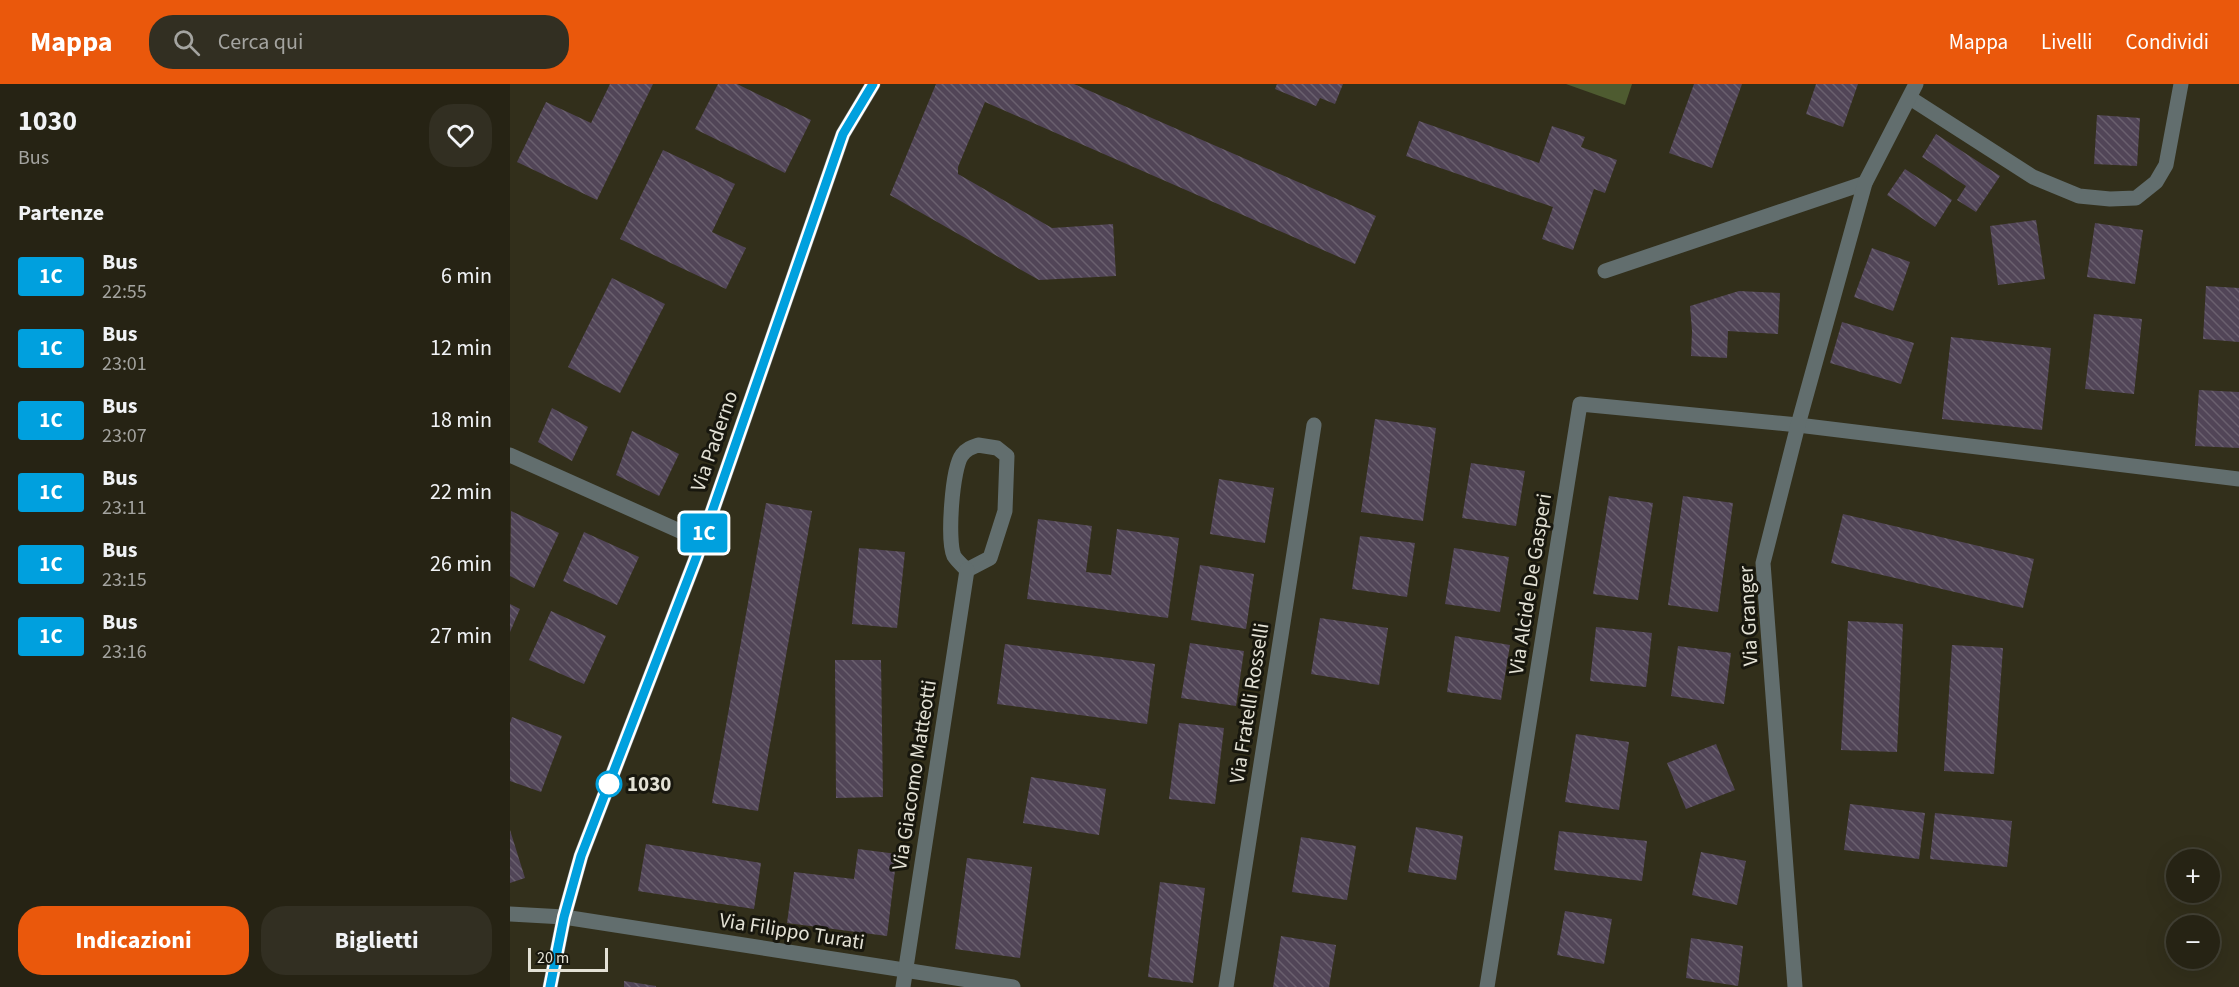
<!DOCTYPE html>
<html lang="it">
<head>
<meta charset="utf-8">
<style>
	body { margin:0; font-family:"Source Sans 3",sans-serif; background:#322f22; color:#f1f3f6; height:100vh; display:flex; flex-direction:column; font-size:22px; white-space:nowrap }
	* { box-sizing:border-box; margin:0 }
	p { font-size:20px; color:#a4a4a0 }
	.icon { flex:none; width:33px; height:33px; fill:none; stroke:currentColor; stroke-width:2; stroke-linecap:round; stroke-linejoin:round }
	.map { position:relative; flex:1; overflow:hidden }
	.side { display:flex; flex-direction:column; background:#262314; width:510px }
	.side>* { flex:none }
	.badge { padding:0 12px; border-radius:4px; font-size:21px; line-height:39px }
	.fabs { position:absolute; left:1656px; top:765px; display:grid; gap:12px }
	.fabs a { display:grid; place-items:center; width:54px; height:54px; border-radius:50%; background:#262314; box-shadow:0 6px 24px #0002,0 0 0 2px #424034; font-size:30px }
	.scale { position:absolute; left:18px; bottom:15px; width:80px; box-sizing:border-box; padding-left:6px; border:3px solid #e3e1d5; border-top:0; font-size:16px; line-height:21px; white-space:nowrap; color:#e3e1d5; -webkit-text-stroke:4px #18170e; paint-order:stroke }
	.map>.badge { position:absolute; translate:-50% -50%; box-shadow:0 0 0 3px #fff }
	h2 { padding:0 18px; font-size:22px; line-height:54px }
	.round { display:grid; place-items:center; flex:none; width:63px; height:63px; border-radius:24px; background:#322f22 }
	.summary { display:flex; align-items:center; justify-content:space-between; height:102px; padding:0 18px }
	h1 { font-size:28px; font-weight:700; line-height:45px }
	.primary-button { display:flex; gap:12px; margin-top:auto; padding:12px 18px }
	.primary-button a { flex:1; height:69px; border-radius:24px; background:#ea580c; color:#fff; font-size:24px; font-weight:700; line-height:69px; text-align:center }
	.primary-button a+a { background:#322f22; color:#f1f3f6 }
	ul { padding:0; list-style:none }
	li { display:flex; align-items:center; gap:18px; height:72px; padding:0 18px }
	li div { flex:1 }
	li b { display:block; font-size:22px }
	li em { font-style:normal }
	li .badge { min-width:66px; font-weight:700; text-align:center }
	header { display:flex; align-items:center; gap:36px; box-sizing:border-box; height:84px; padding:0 30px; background:#ea580c; color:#fff }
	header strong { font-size:28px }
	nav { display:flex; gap:33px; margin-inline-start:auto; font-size:21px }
	.search { width:420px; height:54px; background:#322f22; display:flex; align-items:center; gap:15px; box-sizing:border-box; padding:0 21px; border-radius:24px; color:#a4a4a0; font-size:22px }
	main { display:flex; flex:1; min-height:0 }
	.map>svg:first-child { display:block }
	.garden { fill:#4e5b30 }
	.building { fill:url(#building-back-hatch) }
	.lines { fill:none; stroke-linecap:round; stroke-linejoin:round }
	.minor { stroke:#626e6e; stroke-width:15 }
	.line-casing { stroke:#fff; stroke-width:14 }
	.line { stroke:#00a0de; stroke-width:9 }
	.stop-dot { fill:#fff; stroke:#00a0de; stroke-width:3 }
	.labels { text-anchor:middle; stroke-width:6; stroke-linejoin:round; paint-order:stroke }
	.street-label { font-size:21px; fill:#e3e1d5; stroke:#18170e }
	.stop-label { font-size:21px; font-weight:bold; fill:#e3e1d5; stroke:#18170e; text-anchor:start }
</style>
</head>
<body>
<header>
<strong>Mappa</strong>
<div class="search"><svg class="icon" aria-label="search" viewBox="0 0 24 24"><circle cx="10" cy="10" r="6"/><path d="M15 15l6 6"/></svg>Cerca qui</div>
<nav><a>Mappa</a><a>Livelli</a><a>Condividi</a></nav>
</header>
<main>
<section class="side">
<div class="summary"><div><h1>1030</h1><p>Bus</p></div><a class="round"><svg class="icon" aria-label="heart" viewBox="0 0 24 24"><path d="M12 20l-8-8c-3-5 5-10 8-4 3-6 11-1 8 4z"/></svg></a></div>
<h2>Partenze</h2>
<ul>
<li><span class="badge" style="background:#00a0de;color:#fff">1C</span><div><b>Bus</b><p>22:55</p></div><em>6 min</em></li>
<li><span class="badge" style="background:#00a0de;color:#fff">1C</span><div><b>Bus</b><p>23:01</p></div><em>12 min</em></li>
<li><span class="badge" style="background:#00a0de;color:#fff">1C</span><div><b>Bus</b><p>23:07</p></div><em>18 min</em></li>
<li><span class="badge" style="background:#00a0de;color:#fff">1C</span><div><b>Bus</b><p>23:11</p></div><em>22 min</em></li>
<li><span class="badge" style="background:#00a0de;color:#fff">1C</span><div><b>Bus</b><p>23:15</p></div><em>26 min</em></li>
<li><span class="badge" style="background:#00a0de;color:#fff">1C</span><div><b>Bus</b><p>23:16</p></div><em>27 min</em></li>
</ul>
<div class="primary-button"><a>Indicazioni</a><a>Biglietti</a></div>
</section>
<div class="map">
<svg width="1729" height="903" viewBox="0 0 1729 903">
	<defs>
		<pattern id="building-back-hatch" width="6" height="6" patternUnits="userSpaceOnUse" patternTransform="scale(1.5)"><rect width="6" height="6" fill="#514557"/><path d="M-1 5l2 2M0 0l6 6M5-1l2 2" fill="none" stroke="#6a606e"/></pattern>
	</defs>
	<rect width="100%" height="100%" fill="#322f1b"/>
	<!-- garden -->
	<polygon class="garden" points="1056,0 1122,0 1115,21"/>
	<!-- building -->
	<g class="building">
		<polygon points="100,0 143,0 87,116 7,78 36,18 81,39"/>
		<polygon points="208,0 227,0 301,36 275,89 185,45"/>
		<polygon points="426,0 564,0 866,132 845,180 475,18 448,83 448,90 542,144 603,140 606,192 529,196 380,111"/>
		<polygon points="767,0 833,0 825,20 810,14 806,22 765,5"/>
		<polygon points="1184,0 1232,0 1202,84 1159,69"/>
		<polygon points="1306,0 1348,0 1333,43 1296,30"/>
		<polygon points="1587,31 1630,34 1627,82 1584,80"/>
		<polygon points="909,37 1029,79 1042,42 1075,53 1071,63 1107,76 1095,109 1084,105 1063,166 1032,155 1043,123 896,72"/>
		<polygon points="1426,50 1490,92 1466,128 1447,116 1456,102 1412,73"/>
		<polygon points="153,66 225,100 202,148 236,164 216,205 110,155"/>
		<polygon points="1395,85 1442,116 1425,143 1377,111"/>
		<polygon points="1526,136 1535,195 1488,201 1480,142"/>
		<polygon points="1585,139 1633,146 1625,200 1577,193"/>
		<polygon points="1362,164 1400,178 1383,227 1344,213"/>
		<polygon points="102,194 155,220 110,309 58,283"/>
		<polygon points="1696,202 1729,204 1729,258 1693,255"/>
		<polygon points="1229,207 1270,209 1268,250 1218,247 1217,274 1181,272 1182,247 1180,222"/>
		<polygon points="1584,230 1632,235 1624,310 1575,305"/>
		<polygon points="1332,238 1404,259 1391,300 1320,279"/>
		<polygon points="1441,253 1541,264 1532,346 1432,335"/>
		<polygon points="1689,306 1729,308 1729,364 1685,362"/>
		<polygon points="42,324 78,343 62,377 28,358"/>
		<polygon points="865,335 926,344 913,437 851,428"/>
		<polygon points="122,347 169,370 149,412 106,391"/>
		<polygon points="961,379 1015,387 1006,442 952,434"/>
		<polygon points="709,395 764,404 755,459 700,450"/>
		<polygon points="1099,412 1143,419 1128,516 1083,510"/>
		<polygon points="1173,412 1223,419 1208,528 1158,521"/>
		<polygon points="256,419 302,427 248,727 202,719"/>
		<polygon points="1,427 49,449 24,504 0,492"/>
		<polygon points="1333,430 1524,475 1513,524 1321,479"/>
		<polygon points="528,435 582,442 576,488 601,491 607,445 669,454 658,534 517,515"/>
		<polygon points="74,448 129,473 107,521 53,497"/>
		<polygon points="850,452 905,459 897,513 842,505"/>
		<polygon points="349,464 395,468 387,544 342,540"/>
		<polygon points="944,464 999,473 990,528 935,520"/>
		<polygon points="690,481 744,490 736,545 681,536"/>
		<polygon points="0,520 10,525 0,548"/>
		<polygon points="41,527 96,552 74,600 19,576"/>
		<polygon points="810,534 878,544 869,601 801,590"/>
		<polygon points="1338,537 1393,540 1387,668 1331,666"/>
		<polygon points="1086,543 1142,549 1136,603 1080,597"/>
		<polygon points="945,552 1000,561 991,616 937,608"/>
		<polygon points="680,559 734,567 726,622 671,614"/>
		<polygon points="495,560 645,580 637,640 487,620"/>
		<polygon points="1442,561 1493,564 1484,690 1434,687"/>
		<polygon points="1168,562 1221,569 1214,620 1161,612"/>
		<polygon points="325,576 371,576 373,713 326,714"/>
		<polygon points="2,633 52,652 31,708 0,697 0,639"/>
		<polygon points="669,639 714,644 705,720 659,715"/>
		<polygon points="1066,650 1119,658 1109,726 1055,718"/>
		<polygon points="1206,660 1225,706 1176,725 1157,679"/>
		<polygon points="521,693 596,705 589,751 513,739"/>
		<polygon points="1340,720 1415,729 1409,775 1334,766"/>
		<polygon points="1425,729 1502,737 1497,783 1420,775"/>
		<polygon points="906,743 953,752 946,796 898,788"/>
		<polygon points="0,746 15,794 0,799"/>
		<polygon points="1049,747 1137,757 1132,797 1044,786"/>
		<polygon points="791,753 846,762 837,816 782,808"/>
		<polygon points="136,760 251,779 244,825 128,807"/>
		<polygon points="348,765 387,770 377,852 277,839 284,788 344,795"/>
		<polygon points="1191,768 1236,777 1227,821 1182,811"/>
		<polygon points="457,774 522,783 510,874 445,865"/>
		<polygon points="650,798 695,804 683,899 638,893"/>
		<polygon points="1055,827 1102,835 1094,880 1047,871"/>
		<polygon points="771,852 826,861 819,903 763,903"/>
		<polygon points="1181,854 1233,862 1228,902 1176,894"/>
		<polygon points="114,897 146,902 146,903 114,903"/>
	</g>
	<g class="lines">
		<!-- minor -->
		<g class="minor">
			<polyline points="1400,14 1523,93 1569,112 1600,115 1626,114 1646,98 1656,81 1671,0"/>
			<polyline points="1095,187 1355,99"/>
			<path d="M468 361 487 364 497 372 495 427 480 474 457 486C453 482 447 477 444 472 437 457 442 384 452 371 456 365 462 363 468 361Z"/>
			<polyline points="0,371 192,457"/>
			<polyline points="0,830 54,833 503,903"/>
			<polyline points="40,903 54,833 71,772 186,474 333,50 363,0"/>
			<polyline points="393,903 457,486"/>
			<polyline points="716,903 804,341"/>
			<polyline points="977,903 1070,320 1288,341 1729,395"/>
			<polyline points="1285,903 1253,479 1288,341 1355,99 1406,0"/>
		</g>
	</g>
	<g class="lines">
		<!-- line casing -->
		<g class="line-casing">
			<polyline id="line" points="40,903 54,833 71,772 186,474 333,50 363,0"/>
		</g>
		<!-- line -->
		<use href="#line" class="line"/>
	</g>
	<!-- markers -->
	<circle class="stop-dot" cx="99" cy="700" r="12"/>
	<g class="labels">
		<!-- street labels -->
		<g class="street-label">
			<text transform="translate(204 357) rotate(-71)" y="7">Via Paderno</text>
			<text transform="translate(1020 500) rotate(-81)" y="7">Via Alcide De Gasperi</text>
			<text transform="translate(1238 532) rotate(-93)" y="7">Via Granger</text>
			<text transform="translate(739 619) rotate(-81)" y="7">Via Fratelli Rosselli</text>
			<text transform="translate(404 691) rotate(-81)" y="7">Via Giacomo Matteotti</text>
			<text transform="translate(282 847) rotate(9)" y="7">Via Filippo Turati</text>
		</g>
		<!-- stop labels -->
		<g class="stop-label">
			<text x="117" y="707">1030</text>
		</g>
	</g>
</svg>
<div class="fabs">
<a>+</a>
<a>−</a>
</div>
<div class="scale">20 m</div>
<b class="badge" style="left:194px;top:449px;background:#00a0de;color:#fff">1C</b>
</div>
</main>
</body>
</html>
